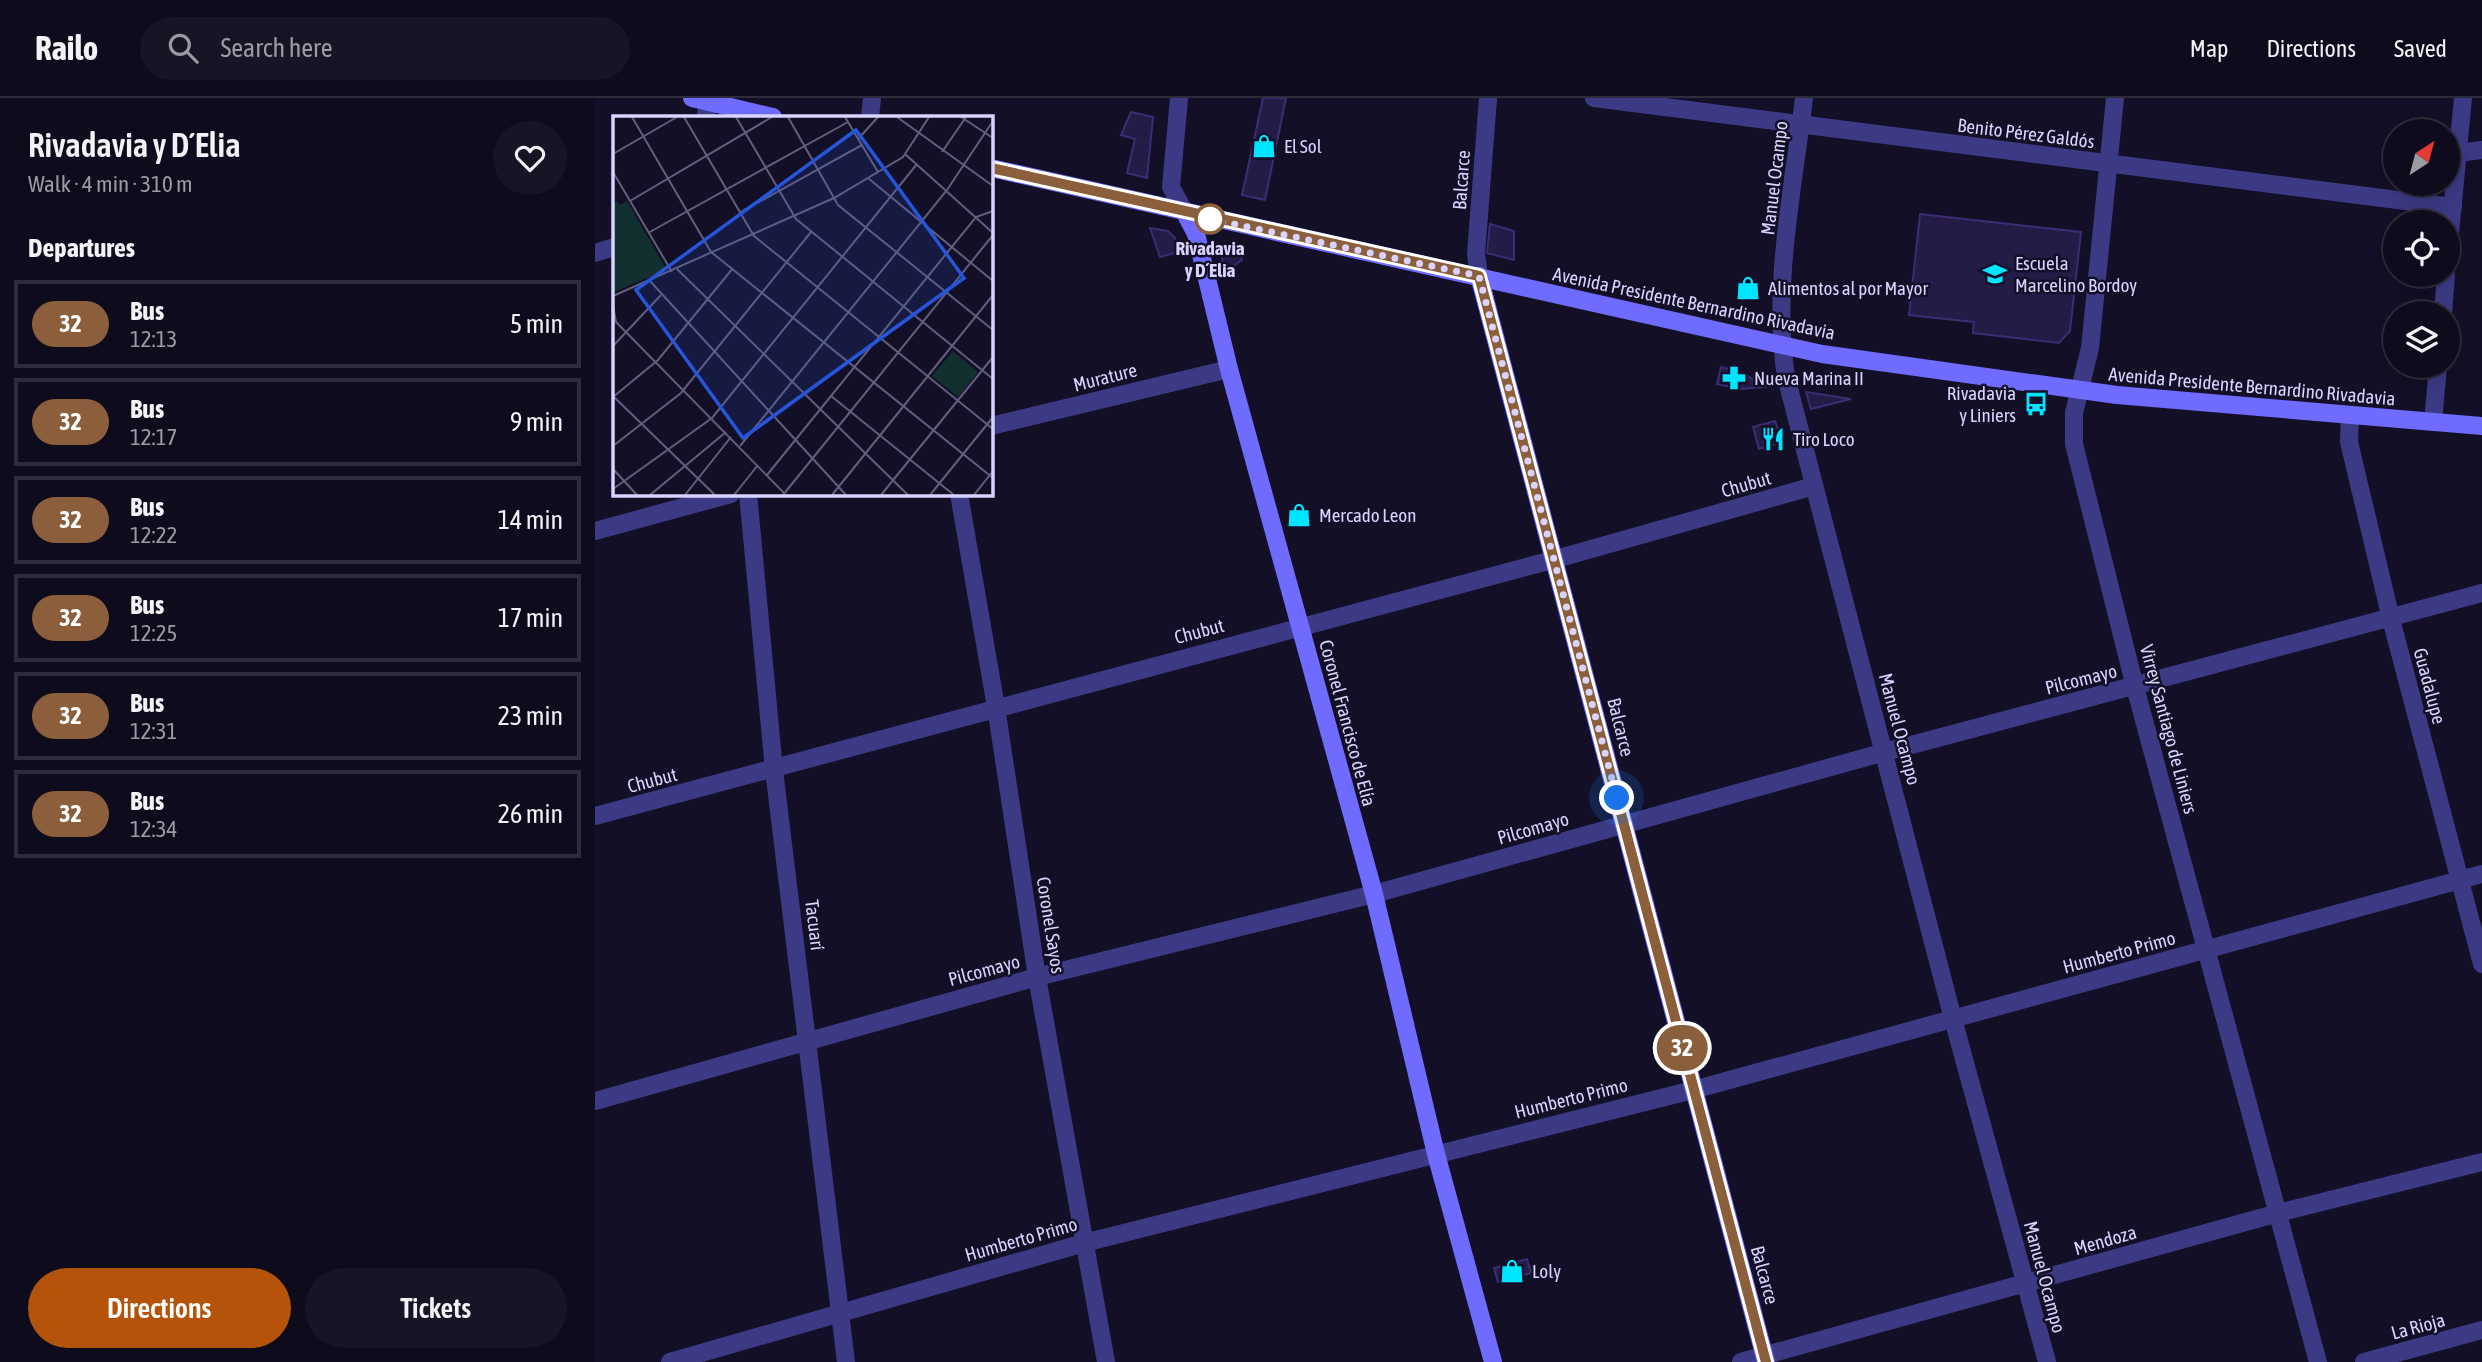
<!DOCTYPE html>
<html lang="en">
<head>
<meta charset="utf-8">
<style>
	body { margin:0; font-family:"Asap Condensed",sans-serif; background:#171425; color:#f1f3f6; height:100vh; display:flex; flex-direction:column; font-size:26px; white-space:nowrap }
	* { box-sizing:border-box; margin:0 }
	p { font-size:23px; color:#9b9ba3 }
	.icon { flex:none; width:38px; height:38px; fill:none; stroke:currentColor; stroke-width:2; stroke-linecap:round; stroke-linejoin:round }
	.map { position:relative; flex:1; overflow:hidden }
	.side { display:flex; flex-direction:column; background:#0e0b1c; width:595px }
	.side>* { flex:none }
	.badge { padding:0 14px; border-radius:23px; font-size:24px; line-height:46px }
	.needle { width:46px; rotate:36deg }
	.fabs { position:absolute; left:1788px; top:21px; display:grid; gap:14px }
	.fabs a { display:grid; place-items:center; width:77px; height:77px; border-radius:50%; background:#0e0b1c; box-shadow:0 4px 18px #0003,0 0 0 2px #2e2b3b; font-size:35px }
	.you { position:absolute; width:35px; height:35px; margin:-18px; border:5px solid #fff; border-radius:50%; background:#1a73e8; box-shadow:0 0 0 10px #1a73e833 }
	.map>.badge { position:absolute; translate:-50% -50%; box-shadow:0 0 0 4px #fff }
	h2 { padding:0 28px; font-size:26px; line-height:63px }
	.round { display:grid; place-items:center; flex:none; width:74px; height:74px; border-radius:37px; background:#171425 }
	.summary { display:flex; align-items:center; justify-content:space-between; height:119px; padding:0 28px }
	h1 { font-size:33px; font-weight:600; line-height:52px }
	.cta { display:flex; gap:14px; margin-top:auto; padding:14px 28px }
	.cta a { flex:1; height:80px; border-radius:42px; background:#b45309; color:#fff; font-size:28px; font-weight:600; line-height:80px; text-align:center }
	.cta a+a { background:#171425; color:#f1f3f6 }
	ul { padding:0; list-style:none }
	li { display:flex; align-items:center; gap:21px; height:88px; margin:0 14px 10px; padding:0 14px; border:4px solid #2e2b3b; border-radius:0px }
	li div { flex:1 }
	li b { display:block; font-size:26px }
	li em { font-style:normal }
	li .badge { min-width:77px; font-weight:700; text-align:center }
	header { display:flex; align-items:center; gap:42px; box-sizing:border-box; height:98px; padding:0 35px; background:#0e0b1c; border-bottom:2px solid #2e2b3b }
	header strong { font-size:33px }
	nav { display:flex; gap:38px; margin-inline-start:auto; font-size:24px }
	.search { width:490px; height:63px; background:#171425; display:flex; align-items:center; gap:18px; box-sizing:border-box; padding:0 24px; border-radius:38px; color:#9b9ba3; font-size:26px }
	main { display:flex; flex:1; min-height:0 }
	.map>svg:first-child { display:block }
	.building { fill:#241b47; stroke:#3b2d73; stroke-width:2 }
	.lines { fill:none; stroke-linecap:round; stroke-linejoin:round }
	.street { stroke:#3d3a85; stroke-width:18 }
	.secondary { stroke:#6f6bff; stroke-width:18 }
	.line-casing { stroke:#fff; stroke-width:16 }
	.line { stroke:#8b5e3c; stroke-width:10 }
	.walk { stroke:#d9d4ff; stroke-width:7; stroke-dasharray:0 12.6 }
	.stop-dot { fill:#fff; stroke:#8b5e3c; stroke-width:3.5 }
	.labels { text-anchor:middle; stroke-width:5; stroke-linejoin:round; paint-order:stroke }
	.street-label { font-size:19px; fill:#d9d4ff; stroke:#130f26 }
	.poi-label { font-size:19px; fill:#d9d4ff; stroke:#130f26; text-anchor:start }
	.stop-label { font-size:19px; font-weight:bold; fill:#d9d4ff; stroke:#130f26 }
	.inset-road { fill:none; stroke:#625e7d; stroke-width:2 }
	.view { fill:#2655da; fill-opacity:0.15; stroke:#2655da; stroke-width:3.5 }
	.inset-edge { fill:none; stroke:#d9d4ff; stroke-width:3.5 }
</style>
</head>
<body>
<header>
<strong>Railo</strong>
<div class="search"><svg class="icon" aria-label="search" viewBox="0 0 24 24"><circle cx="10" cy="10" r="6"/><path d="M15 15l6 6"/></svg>Search here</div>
<nav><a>Map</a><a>Directions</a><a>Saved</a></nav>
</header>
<main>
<section class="side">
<div class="summary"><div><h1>Rivadavia y D´Elia</h1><p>Walk · 4 min · 310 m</p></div><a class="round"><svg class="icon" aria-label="heart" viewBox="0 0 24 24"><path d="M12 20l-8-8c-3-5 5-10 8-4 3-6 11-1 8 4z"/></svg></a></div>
<h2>Departures</h2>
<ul>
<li><span class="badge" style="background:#8b5e3c;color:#fff">32</span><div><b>Bus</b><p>12:13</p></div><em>5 min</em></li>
<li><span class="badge" style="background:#8b5e3c;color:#fff">32</span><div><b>Bus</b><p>12:17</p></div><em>9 min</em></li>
<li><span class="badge" style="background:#8b5e3c;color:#fff">32</span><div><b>Bus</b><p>12:22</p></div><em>14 min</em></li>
<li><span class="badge" style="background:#8b5e3c;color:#fff">32</span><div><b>Bus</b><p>12:25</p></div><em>17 min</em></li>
<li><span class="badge" style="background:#8b5e3c;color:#fff">32</span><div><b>Bus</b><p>12:31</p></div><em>23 min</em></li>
<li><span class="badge" style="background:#8b5e3c;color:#fff">32</span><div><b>Bus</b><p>12:34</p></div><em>26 min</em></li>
</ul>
<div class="cta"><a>Directions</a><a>Tickets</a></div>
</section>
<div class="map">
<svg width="1887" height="1264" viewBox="0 0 1887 1264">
	<rect width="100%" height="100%" fill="#130f26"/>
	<!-- building -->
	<g class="building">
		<polygon points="668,0 691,0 670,102 647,97"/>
		<polygon points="536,14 558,19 552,80 532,75 540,41 526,37"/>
		<polygon points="1325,116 1486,134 1475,233 1464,245 1378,235 1379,224 1314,217"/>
		<polygon points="895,126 919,133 919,162 892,155"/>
		<polygon points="555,130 573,133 580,140 583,154 565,159"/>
		<polygon points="644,149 647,162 631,173 627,163 627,150"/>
		<polygon points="1126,269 1148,275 1169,289 1145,291 1122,286"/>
		<polygon points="1211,294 1256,301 1216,311"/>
		<polygon points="1180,323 1187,344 1164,351 1158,329"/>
		<polygon points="932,1161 936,1175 903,1184 899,1170"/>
	</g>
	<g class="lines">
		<!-- street -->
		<g class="street">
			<polyline points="584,0 576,89 590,115"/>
			<polyline points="999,0 1858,109"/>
			<path d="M1209 0C1198 92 1177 188 1191 279L1358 921 1452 1264"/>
			<polyline points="1520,0 1495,250 1479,315 1479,346 1540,589 1723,1264"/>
			<polyline points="111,19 112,4"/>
			<polyline points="275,19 277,0"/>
			<polyline points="1863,55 1887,52"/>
			<polyline points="0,155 19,149"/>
			<polyline points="1853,156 1868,0"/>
			<polyline points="884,178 881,156 893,0"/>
			<polyline points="1848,215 1851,177"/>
			<polyline points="1755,318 1754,344 1796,521 1887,866"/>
			<polyline points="1838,324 1843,268"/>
			<polyline points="396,328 634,271"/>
			<polyline points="153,396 179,672 251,1264"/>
			<polyline points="364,396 401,609 442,879 511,1264"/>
			<polyline points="0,433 136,396"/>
			<polyline points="0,718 961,461 1219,388"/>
			<polyline points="0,1003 442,879 779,796 1290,654 1887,495"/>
			<polyline points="75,1264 489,1145 1098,992 1887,776"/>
			<polyline points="1146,1264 1683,1115 1887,1064"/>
			<polyline points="1769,1264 1887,1232"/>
		</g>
		<!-- secondary -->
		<g class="secondary">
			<polyline points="97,0 178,19"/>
			<polyline points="396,70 1227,256 1522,297 1887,328"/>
			<polyline points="590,115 601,136 634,271 779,796 841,1056 898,1264"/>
			<polyline points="884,178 1171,1264"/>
		</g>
	</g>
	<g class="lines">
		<!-- line casing -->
		<g class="line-casing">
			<polyline id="line" points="396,70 884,178 1171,1264"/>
		</g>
		<!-- line -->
		<use href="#line" class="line"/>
		<!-- walk -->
		<polyline class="walk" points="615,121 884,178 1022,700"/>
	</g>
	<!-- icons -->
	<defs>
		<g id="shop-bare" transform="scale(1.89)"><path d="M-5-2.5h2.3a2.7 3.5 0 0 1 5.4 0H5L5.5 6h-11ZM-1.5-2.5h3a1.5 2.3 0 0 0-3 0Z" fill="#00e5ff" stroke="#130f26" stroke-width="2.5" paint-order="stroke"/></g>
		<g id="school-bare" transform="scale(1.89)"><path d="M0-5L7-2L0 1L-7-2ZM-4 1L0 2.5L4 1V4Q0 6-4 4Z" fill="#00e5ff" stroke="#130f26" stroke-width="2.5" paint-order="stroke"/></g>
		<g id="pharmacy-bare" transform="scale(1.89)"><path d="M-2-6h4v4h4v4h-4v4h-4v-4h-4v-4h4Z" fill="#00e5ff" stroke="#130f26" stroke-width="2.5" paint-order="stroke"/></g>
		<g id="bus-bare" transform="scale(1.89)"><path d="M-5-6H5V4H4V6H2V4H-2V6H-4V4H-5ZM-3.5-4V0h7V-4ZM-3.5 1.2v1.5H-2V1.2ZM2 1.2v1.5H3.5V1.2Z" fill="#00e5ff" stroke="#130f26" stroke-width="2.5" paint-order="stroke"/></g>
		<g id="restaurant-bare" transform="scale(1.89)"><path d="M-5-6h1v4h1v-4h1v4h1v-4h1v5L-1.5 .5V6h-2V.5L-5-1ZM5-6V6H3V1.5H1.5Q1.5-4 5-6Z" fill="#00e5ff" stroke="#130f26" stroke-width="2.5" paint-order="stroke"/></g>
	</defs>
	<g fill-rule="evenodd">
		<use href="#shop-bare" x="669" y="48"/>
		<use href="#school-bare" x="1400" y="176"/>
		<use href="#shop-bare" x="1153" y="190"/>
		<use href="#pharmacy-bare" x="1139" y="280"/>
		<use href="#bus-bare" x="1441" y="306"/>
		<use href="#restaurant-bare" x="1178" y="341"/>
		<use href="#shop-bare" x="704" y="417"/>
		<use href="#shop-bare" x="917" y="1173"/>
	</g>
	<!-- markers -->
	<circle class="stop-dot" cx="615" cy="121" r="14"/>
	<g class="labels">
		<!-- street labels -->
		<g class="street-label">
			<text transform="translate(1431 35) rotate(7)" y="7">Benito Pérez Galdós</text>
			<text transform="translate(1179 80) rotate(-83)" y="7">Manuel Ocampo</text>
			<text transform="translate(866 82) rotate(-86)" y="7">Balcarce</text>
			<text transform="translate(1099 205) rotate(12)" y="7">Avenida Presidente Bernardino Rivadavia</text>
			<text transform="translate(510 279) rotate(-14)" y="7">Murature</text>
			<text transform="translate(1657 288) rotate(5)" y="7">Avenida Presidente Bernardino Rivadavia</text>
			<text transform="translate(1151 386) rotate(-16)" y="7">Chubut</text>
			<text transform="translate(604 533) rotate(-15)" y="7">Chubut</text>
			<text transform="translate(1486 581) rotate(-14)" y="7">Pilcomayo</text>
			<text transform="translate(1835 588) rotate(75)" y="7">Guadalupe</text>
			<text transform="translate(753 625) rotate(75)" y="7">Coronel Francisco de Elía</text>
			<text transform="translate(1026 629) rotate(76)" y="7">Balcarce</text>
			<text transform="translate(1305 631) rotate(75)" y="7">Manuel Ocampo</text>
			<text transform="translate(1574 631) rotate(75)" y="7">Virrey Santiago de Liniers</text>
			<text transform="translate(57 682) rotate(-15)" y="7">Chubut</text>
			<text transform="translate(938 730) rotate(-16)" y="7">Pilcomayo</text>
			<text transform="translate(220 827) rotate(83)" y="7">Tacuarí</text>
			<text transform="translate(456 827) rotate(81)" y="7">Coronel Sayos</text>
			<text transform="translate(1524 854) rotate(-15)" y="7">Humberto Primo</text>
			<text transform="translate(389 872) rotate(-15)" y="7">Pilcomayo</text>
			<text transform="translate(976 1000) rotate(-14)" y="7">Humberto Primo</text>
			<text transform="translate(426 1141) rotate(-16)" y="7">Humberto Primo</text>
			<text transform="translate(1510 1142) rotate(-16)" y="7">Mendoza</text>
			<text transform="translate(1170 1177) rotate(75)" y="7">Balcarce</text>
			<text transform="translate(1450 1179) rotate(75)" y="7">Manuel Ocampo</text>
			<text transform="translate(1823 1228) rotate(-15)" y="7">La Rioja</text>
		</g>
		<!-- poi labels -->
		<g class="poi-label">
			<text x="689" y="55">El Sol</text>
			<text x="1420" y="172">Escuela<tspan x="1420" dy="22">Marcelino Bordoy</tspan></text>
			<text x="1173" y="197">Alimentos al por Mayor</text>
			<text x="1159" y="287">Nueva Marina II</text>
			<text x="1421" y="302" text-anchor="end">Rivadavia<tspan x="1421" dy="22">y Liniers</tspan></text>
			<text x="1198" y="348">Tiro Loco</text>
			<text x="724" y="424">Mercado Leon</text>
			<text x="937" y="1180">Loly</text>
		</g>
		<!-- stop labels -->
		<g class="stop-label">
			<text x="615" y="157">Rivadavia<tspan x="615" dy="22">y D´Elia</tspan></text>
		</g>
	</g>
	<!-- overview -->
	<g transform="translate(18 18)">
		<rect width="380" height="380" fill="#130f26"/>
		<path d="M4 85 7 89 14 85 54 154 0 176V87ZM340 235 365 256 345 281 319 260Z" fill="#12302f"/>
		<path class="inset-road" d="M19 1 98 136 380 362M71 1 141 120 380 313M123 1 183 103 380 263M175 1 225 89 380 214M232 1 265 56M284 1 380 70M348 1 380 22M245 23 265 1M329 36 353 1M0 38 64 1M292 38 380 117M0 56 59 156M255 62 380 165M17 85 159 1M126 97 249 29M35 117 235 6M64 153 295 379M37 165 233 379M0 180 221 82 290 41 316 1M0 190 3 206 172 378M0 230 48 179M0 280 102 379M218 280 341 379M0 281 45 244 120 152M0 330 68 277 198 116M127 330 334 74 380 5M0 353 24 379M154 359 363 101 380 95M0 373 99 302 304 48M37 379 113 316M72 379 118 321M121 379 145 349M170 379 380 119M219 379 380 179M268 379 380 241M317 379 380 301M361 379 380 355"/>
		<path class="view" d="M243 14 351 162 130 322 23 174Z"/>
		<rect width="380" height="380" class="inset-edge"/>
	</g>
</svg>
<div class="fabs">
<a><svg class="needle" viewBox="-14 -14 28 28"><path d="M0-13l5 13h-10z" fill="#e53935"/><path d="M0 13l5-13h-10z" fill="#9b9ba3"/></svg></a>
<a><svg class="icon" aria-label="locate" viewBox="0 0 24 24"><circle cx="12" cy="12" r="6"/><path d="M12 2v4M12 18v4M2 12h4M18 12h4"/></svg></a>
<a><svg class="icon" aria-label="layers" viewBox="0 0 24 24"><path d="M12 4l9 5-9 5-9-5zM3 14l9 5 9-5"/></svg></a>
</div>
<div class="you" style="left:1022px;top:700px"></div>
<b class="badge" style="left:1087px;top:950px;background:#8b5e3c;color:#fff">32</b>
</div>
</main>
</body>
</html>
